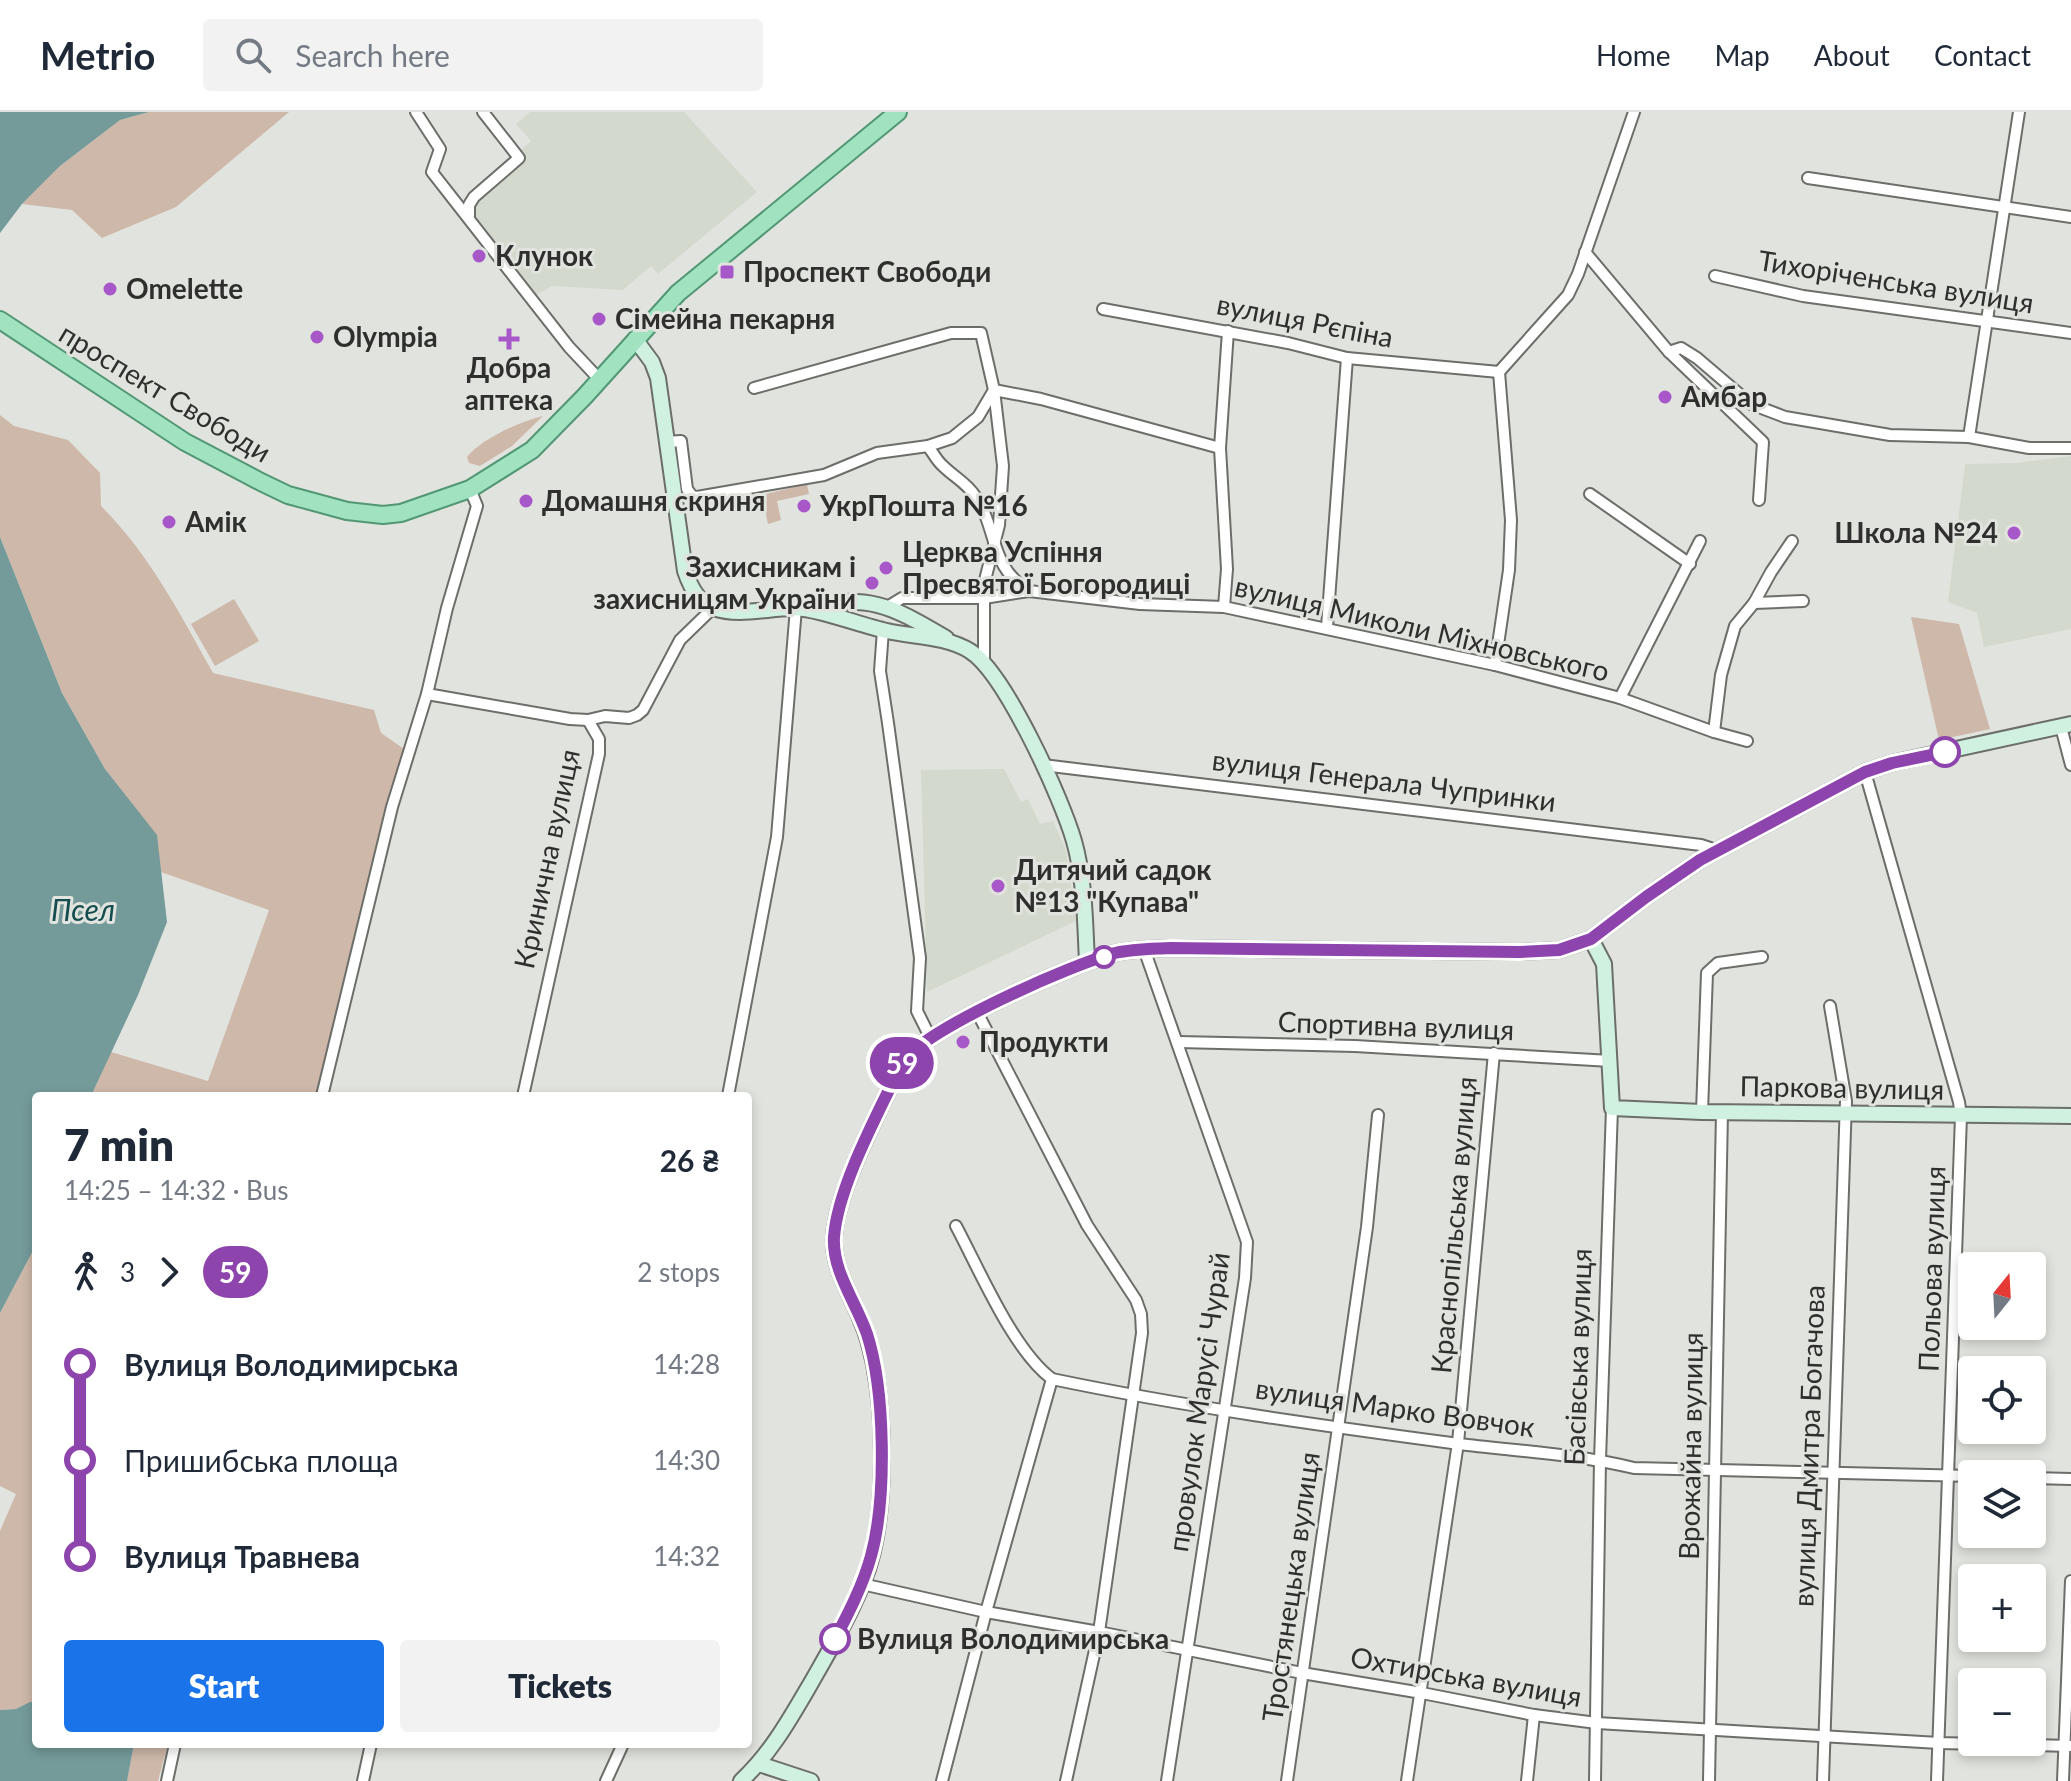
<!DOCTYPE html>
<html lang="en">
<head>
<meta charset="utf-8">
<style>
	body { margin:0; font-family:Lato,sans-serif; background:#f2f2f3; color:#1f2937; height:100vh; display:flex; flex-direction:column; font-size:30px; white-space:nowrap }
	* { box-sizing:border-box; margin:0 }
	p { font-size:26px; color:#747a83 }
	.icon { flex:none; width:44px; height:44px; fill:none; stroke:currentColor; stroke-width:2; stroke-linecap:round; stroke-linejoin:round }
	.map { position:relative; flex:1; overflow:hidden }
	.panel { position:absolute; left:32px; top:980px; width:720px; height:656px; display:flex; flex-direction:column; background:#fff; border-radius:8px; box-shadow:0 4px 12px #0003 }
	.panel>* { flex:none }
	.badge { padding:0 16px; border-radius:26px; font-size:28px; line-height:52px }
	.needle { width:52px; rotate:18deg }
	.tools { position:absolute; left:1958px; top:1140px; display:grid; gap:16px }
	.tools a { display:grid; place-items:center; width:88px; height:88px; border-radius:8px; background:#fff; box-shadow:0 4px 12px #0003; font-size:40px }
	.map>.badge { position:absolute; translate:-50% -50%; box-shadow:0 0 0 4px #fff }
	.legs { display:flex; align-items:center; gap:12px; height:88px; padding:0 32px; font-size:26px }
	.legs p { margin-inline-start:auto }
	.head { display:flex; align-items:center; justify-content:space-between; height:136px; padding:0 32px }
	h1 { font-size:44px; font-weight:800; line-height:60px }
	.action { display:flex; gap:16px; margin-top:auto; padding:16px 32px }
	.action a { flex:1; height:92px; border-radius:8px; background:#1a73e8; color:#fff; font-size:32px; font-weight:800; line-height:92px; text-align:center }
	.action a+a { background:#f2f2f3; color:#1f2937 }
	ul { padding:0 32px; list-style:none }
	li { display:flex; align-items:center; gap:28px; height:96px; font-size:30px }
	li i { display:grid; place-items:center; width:12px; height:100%; margin:0 10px; background:currentColor }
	li i::after { content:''; width:20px; height:20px; margin:-10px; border:6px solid; border-radius:50%; background:#fff }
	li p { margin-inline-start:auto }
	li:first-child i { background:linear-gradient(#0000 50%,currentColor 0) }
	li:last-child i { background:linear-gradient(currentColor 50%,#0000 0) }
	header { display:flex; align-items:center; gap:48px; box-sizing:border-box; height:112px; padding:0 40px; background:#fff; border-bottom:2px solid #e0e1e3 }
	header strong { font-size:38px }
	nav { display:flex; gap:44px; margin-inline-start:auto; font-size:28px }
	.search { width:560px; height:72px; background:#f2f2f3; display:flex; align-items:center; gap:20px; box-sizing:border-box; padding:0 28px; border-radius:8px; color:#747a83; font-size:30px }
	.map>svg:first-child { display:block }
	.built { fill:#d4d9cd }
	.green { fill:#ceb8a9 }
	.water { fill:#749b9a }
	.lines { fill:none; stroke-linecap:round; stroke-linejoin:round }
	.street-casing { stroke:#6c6e6a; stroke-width:14 }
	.secondary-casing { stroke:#6c6e6a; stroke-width:18 }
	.primary-casing { stroke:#519773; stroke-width:20 }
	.street { stroke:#fff; stroke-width:10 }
	.secondary { stroke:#d0f0e0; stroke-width:14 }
	.primary { stroke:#a1e2c1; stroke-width:16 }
	.line-1-casing { stroke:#fff; stroke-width:18 }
	.line-1 { stroke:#8e44ad; stroke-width:12 }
	.poi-dot { fill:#a757c8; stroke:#e1e3de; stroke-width:3 }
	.stop-1-dot { fill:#fff; stroke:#8e44ad; stroke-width:4 }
	.labels { text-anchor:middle; stroke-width:6; stroke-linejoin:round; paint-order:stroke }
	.poi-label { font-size:28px; font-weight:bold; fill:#2f302e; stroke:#e1e3de; text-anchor:start }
	.street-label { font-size:28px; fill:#2f302e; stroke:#e1e3de }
	.stop-label { font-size:28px; font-weight:bold; fill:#2f302e; stroke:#e1e3de; text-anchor:start }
	.water-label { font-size:30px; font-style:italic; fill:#134d4d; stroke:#e1e3de }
</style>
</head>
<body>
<header>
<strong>Metrio</strong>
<div class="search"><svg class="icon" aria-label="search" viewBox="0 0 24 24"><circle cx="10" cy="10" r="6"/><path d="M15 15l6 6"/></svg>Search here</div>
<nav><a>Home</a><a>Map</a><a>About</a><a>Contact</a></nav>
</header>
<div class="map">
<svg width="2071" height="1669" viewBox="0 0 2071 1669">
	<rect width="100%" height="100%" fill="#e1e3de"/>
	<!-- built -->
	<g class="built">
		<polygon points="530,0 684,0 757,80 658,162 651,154 623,178 552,174 536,183 462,90 531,29 516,12"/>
		<polygon points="2071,344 2071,517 1984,535 1977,501 1948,490 1965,352 2017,351"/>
		<polygon points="1004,657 1021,690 1028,687 1040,712 1053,709 1066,738 1076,809 927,880 921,658"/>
	</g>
	<!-- green -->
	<g class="green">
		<polygon points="149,0 289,0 176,95 102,126 72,98 22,92 60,54 120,8"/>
		<path d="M0 303 14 314 68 328 100 361 101 394C150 443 180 502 213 561L374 598 381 621 404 637 375 739 317 984H91L111 940 208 969 269 798 161 760 156 723 105 657 62 581 0 425Z"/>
		<path d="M543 304 512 334 480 354 469 351 467 345C481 327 521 309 543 304Z"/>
		<polygon points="807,372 809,382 777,389 781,408 768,412 762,383"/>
		<polygon points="234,487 259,529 215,554 191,512"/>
		<polygon points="1911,505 1959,512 1990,617 1939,628"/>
		<polygon points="36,1133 36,1590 16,1597 0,1598 0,1419 16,1382 0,1374 0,1201"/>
		<polygon points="134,1632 168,1632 158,1669 127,1669"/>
	</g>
	<!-- water -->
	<g class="water">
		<polygon points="0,0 149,0 120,8 60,54 22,92 0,121"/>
		<polygon points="0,425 62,581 105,657 157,723 167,810 138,883 91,984 36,984 36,1133 0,1201"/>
		<polygon points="30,1590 36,1590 36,1632 134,1632 127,1669 0,1669 0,1598 16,1597"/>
	</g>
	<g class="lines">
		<!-- street casing -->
		<g class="street-casing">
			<g id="street">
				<polyline points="416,0 440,37 432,60 569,235 600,268"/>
				<polyline points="1808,66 2071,105"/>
				<polyline points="469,104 469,93 474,85 519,46 483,0"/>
				<polyline points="1585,140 1669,240 1763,330 1759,388"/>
				<polyline points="1715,164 1803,184 2071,221"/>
				<polyline points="1103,197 1288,231 1347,246 1499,260"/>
				<polyline points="1669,240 1681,236 1697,246 1751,292 1785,305 1890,323 1969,325 2029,336 2071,336"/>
				<polyline points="1499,260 1568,183 1578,162 1634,0"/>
				<polyline points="754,276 951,221 981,221 994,278 1003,354 999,413 984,472 984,550"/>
				<polyline points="1969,325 2019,0"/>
				<polyline points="666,330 681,329 687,377 692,384 697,385 824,363 877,341 928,334 952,326 978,305 994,278 1041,287 1220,336"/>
				<path d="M928 334C933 341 937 349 943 354 954 365 967 371 975 384 999 419 988 453 1029 479"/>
				<polyline points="1590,382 1690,452"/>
				<polyline points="1754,491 1803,489"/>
				<polyline points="889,494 902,486 984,486 1029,479 1140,492 1224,495 1495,553 1620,586 1714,620 1747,629"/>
				<polyline points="1224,495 1227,457 1220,336 1228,219"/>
				<polyline points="1327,515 1347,246"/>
				<polyline points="883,518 880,559 888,611 920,846 917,899 930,925"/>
				<polyline points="1495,553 1509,458 1511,408 1499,260"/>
				<polyline points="427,582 570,607 588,608 605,604 629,606 637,603 643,598 680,528 713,496"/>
				<polyline points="1620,586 1700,429"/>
				<polyline points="2061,615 2071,653"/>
				<polyline points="1714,620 1721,563 1735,514 1754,491 1771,460 1792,429"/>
				<polyline points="1043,653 1701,733 1719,739"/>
				<polyline points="1865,660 1959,990 1961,1004 1937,1669"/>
				<polyline points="1144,837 1247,1130 1245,1166 1167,1669"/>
				<polyline points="977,900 1087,1113 1136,1188 1141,1202 1142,1221 1099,1520 1066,1669"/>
				<polyline points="1178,930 1355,934 1611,949"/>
				<polyline points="322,984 392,695 427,582 447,496 477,394 470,377"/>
				<polyline points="523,984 599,642 599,627 588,608"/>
				<polyline points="728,984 777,725 796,496"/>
				<polyline points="1702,1000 1707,861 1718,851 1762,845"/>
				<path d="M1052 1267C1186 1295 1324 1314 1459 1332 1518 1339 1576 1342 1634 1356L1972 1364"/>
				<polyline points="2032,1366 2071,1367"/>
				<polyline points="862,1472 986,1500 1099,1520 1302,1561 1422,1581 1534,1603 1597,1611 1939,1631 2071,1634"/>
				<polyline points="167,1669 175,1632"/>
				<polyline points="363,1669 371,1632"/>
				<polyline points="606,1669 623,1632"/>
				<path d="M942 1669 986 1500 1052 1267C1013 1238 980 1159 956 1114"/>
				<polyline points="1287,1669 1367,1115 1378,1003"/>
				<polyline points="1407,1669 1458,1331 1494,941"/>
				<polyline points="1527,1669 1534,1603"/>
				<polyline points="1595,1669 1600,1348 1612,996"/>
				<polyline points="1709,1669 1722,1000"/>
				<polyline points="1823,1669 1846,989 1830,894"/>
				<polyline points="2063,1669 2071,1469"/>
			</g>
		</g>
		<!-- secondary casing -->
		<g class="secondary-casing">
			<g id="secondary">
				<path d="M635 227 652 250 658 266 685 459C690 474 698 491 714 496 738 505 768 496 793 496 821 497 859 513 887 519 914 525 946 524 970 539 1005 561 1062 687 1074 729 1085 768 1085 811 1087 850"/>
				<path d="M801 495C870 483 887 491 946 526"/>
				<polyline points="1591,827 1604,852 1612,996 1702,1000 2071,1004"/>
				<polyline points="759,1652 811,1669"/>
				<path d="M741 1669C771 1641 790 1607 811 1571 832 1534 854 1497 868 1457 886 1402 885 1308 874 1252 871 1238 868 1224 862 1211 852 1184 832 1156 834 1125 837 1076 881 996 902 951 924 917 1073 852 1115 841 1133 837 1152 837 1170 836L1519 840 1559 838 1591 827 1646 785 1700 748 1865 660 1892 651 2071 612"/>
			</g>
		</g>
		<!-- primary casing -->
		<g class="primary-casing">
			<polyline id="primary" points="0,208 185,330 261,370 288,383 347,399 383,403 401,401 470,377 532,338 585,284 678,181 898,0"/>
		</g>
		<!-- street -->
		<use href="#street" class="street"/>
		<!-- secondary -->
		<use href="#secondary" class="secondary"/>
		<!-- primary -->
		<use href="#primary" class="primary"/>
	</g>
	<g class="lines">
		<!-- line-1 casing -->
		<g class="line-1-casing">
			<path id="line-1" d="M835 1527C849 1500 863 1473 871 1444 887 1386 885 1278 867 1222 856 1190 832 1159 834 1125 838 1073 880 998 902 951 924 917 1073 852 1115 841 1133 837 1152 837 1170 836L1519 840 1559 838 1591 827 1646 785 1700 748 1865 660 1892 651 1945 640"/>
		</g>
		<!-- line-1 -->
		<use href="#line-1" class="line-1"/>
	</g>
	<!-- markers -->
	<g class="poi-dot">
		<circle cx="479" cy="144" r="8"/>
		<rect x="719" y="152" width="16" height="16" rx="4"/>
		<circle cx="110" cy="177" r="8"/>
		<circle cx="599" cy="207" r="8"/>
		<circle cx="317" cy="225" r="8"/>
		<path d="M505 215h8v8h8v8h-8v8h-8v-8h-8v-8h8z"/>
		<circle cx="1665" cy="285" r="8"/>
		<circle cx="526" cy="389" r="8"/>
		<circle cx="804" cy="394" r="8"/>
		<circle cx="169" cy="410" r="8"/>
		<circle cx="2014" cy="421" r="8"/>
		<circle cx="886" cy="456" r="8"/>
		<circle cx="872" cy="471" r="8"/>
		<circle cx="998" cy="774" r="8"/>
		<circle cx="963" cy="930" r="8"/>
	</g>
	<g class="stop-1-dot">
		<circle cx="1945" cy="640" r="14"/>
		<circle cx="1104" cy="845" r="10"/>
		<circle cx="835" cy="1527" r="14"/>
	</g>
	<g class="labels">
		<!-- poi labels -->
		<g class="poi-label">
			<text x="495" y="154">Клунок</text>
			<text x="743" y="170">Проспект Свободи</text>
			<text x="126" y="187">Omelette</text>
			<text x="615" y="217">Сімейна пекарня</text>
			<text x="333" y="235">Olympia</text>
			<text x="509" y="266" text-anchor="middle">Добра<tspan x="509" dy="32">аптека</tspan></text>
			<text x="1681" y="295">Амбар</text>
			<text x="542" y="399">Домашня скриня</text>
			<text x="820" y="404">УкрПошта №16</text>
			<text x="185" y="420">Амік</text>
			<text x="1998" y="431" text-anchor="end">Школа №24</text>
			<text x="902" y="450">Церква Успіння<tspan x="902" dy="32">Пресвятої Богородиці</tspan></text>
			<text x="856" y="465" text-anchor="end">Захисникам і<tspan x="856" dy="32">захисницям України</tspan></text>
			<text x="1014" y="768">Дитячий садок<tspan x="1014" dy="32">№13 "Купава"</tspan></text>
			<text x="979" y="940">Продукти</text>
		</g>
		<!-- street labels -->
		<g class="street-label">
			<text transform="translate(1896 170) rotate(9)" y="10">Тихоріченська вулиця</text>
			<text transform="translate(1305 209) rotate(11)" y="10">вулиця Рєпіна</text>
			<text transform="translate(165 281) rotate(31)" y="10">проспект Свободи</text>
			<text transform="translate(1422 517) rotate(13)" y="10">вулиця Миколи Міхновського</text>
			<text transform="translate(1384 669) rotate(7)" y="10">вулиця Генерала Чупринки</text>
			<text transform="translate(547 747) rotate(-78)" y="10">Кринична вулиця</text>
			<text transform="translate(1396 914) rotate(2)" y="10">Спортивна вулиця</text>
			<text transform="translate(1842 976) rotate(1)" y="10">Паркова вулиця</text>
			<text transform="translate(1454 1113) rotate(-85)" y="10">Краснопільська вулиця</text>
			<text transform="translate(1932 1157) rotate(-88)" y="10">Польова вулиця</text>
			<text transform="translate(1578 1245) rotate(-88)" y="10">Басівська вулиця</text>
			<text transform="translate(1199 1290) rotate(-82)" y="10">провулок Марусі Чурай</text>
			<text transform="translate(1395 1296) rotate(8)" y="10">вулиця Марко Вовчок</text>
			<text transform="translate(1691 1334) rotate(-89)" y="10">Врожайна вулиця</text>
			<text transform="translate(1809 1334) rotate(-88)" y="10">вулиця Дмитра Богачова</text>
			<text transform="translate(1291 1475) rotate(-82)" y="10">Тростянецька вулиця</text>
			<text transform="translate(1466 1565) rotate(10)" y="10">Охтирська вулиця</text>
		</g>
		<!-- stop labels -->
		<g class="stop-label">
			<text x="857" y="1537">Вулиця Володимирська</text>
		</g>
		<!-- water labels -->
		<g class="water-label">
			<text x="83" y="809">Псел</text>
		</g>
	</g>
</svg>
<div class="tools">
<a><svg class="needle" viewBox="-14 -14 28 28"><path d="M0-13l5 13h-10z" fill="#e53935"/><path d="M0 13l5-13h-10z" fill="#747a83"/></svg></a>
<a><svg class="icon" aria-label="locate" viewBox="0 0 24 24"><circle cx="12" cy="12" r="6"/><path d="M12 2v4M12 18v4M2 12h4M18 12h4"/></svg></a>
<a><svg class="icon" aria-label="layers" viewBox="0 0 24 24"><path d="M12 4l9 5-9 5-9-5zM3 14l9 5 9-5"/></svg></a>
<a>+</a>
<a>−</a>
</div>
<b class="badge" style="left:902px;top:951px;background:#8e44ad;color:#fff">59</b>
<section class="panel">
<div class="head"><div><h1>7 min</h1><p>14:25 – 14:32 · Bus</p></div><b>26 ₴</b></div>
<div class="legs"><svg class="icon" aria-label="walk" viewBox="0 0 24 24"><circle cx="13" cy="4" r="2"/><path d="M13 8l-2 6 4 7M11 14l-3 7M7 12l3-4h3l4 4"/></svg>3<svg class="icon" aria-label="forward" viewBox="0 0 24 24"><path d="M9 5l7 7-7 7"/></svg><b class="badge" style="background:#8e44ad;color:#fff">59</b><p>2 stops</p></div>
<ul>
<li><i style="color:#8e44ad"></i><b>Вулиця Володимирська</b><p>14:28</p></li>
<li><i style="color:#8e44ad"></i><span>Пришибська площа</span><p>14:30</p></li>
<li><i style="color:#8e44ad"></i><b>Вулиця Травнева</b><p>14:32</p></li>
</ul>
<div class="action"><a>Start</a><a>Tickets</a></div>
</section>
</div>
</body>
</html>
